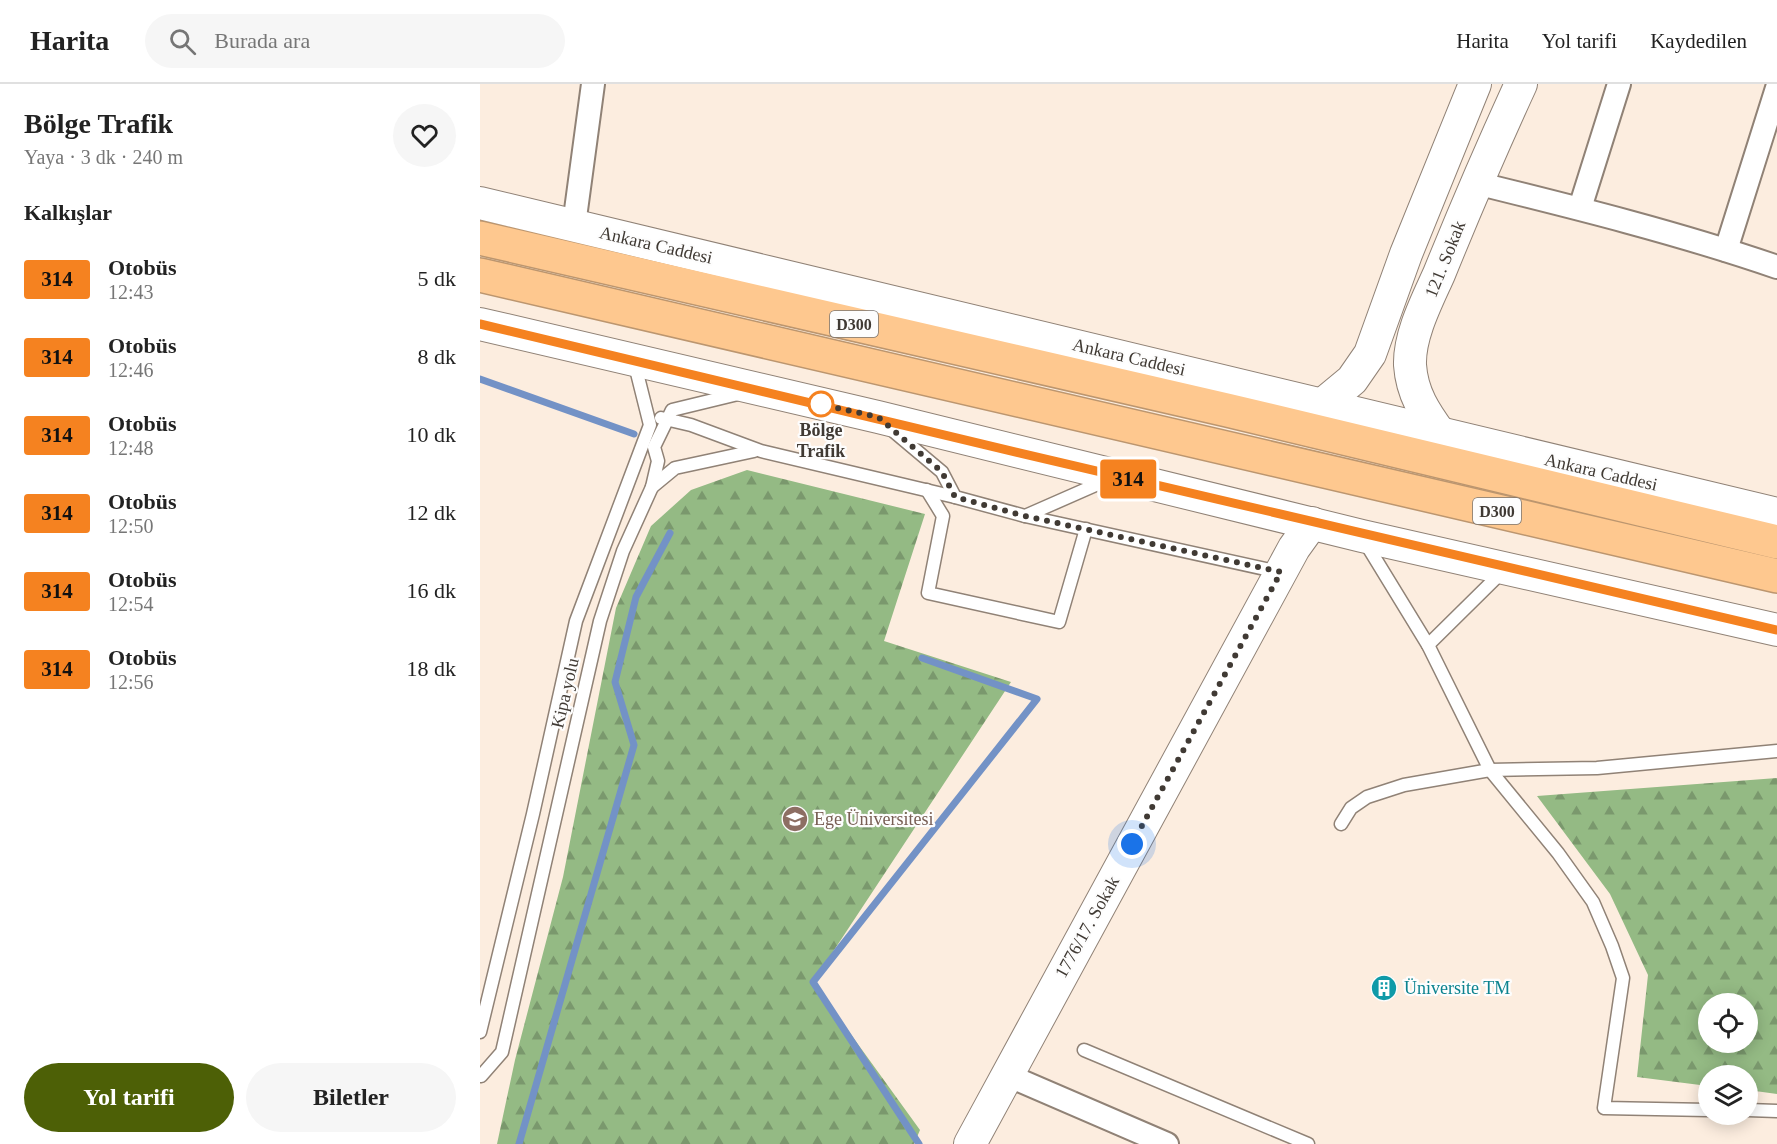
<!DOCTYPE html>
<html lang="tr">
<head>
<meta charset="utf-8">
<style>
	body { margin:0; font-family:"Times New Roman",serif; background:#f6f6f6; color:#222; height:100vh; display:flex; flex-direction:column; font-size:22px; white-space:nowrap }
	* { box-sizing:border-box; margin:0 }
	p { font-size:20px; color:#767676 }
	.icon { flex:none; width:33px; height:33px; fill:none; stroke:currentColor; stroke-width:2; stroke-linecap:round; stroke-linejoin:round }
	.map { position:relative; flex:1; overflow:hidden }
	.details { display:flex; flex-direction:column; background:#fff; width:480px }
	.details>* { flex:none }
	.badge { padding:0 12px; border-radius:4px; font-size:21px; line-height:39px }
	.tools { position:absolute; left:1218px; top:909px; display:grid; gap:12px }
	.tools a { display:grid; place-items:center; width:60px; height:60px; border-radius:50%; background:#fff; box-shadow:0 3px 15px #0003; font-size:30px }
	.you { position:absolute; width:30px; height:30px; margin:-15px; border:4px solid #fff; border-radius:50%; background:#1a73e8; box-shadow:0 0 0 9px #1a73e833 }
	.map>.badge { position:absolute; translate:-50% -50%; box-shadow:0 0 0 3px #fff }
	h2 { padding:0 24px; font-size:22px; line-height:54px }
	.round { display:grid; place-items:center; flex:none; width:63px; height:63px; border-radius:32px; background:#f6f6f6 }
	.overview { display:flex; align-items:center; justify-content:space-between; height:102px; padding:0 24px }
	h1 { font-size:28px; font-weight:700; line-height:45px }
	.action { display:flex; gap:12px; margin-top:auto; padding:12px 24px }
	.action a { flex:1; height:69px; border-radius:36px; background:#4d6006; color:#fff; font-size:24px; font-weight:700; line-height:69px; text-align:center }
	.action a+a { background:#f6f6f6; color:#222 }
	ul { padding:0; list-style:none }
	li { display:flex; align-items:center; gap:18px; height:78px; padding:0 24px }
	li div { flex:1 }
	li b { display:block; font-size:22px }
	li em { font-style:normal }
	li .badge { min-width:66px; font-weight:700; text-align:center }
	header { display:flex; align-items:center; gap:36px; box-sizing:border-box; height:84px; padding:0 30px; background:#fff; border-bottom:2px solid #e0e0e0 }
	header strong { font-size:28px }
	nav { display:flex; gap:33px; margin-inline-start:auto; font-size:21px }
	.search { width:420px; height:54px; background:#f6f6f6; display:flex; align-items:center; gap:15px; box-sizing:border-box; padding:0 21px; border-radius:33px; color:#767676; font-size:22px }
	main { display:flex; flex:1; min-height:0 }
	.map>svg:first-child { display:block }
	.forest { fill:url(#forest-firs); fill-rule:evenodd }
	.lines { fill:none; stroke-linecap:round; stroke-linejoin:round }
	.stream { stroke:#7392c6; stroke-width:7 }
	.lane-casing { stroke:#908276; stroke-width:15 }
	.street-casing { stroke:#908276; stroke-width:26 }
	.secondary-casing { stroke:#908276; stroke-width:34 }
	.highway-casing { stroke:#bc966f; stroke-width:36 }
	.lane { stroke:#fff; stroke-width:12 }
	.street { stroke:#fff; stroke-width:22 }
	.secondary { stroke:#fff; stroke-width:32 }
	.highway { stroke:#fec88f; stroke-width:33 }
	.line-casing { stroke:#fff; stroke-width:14 }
	.line { stroke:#f58220; stroke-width:9 }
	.walk { stroke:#403a34; stroke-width:6; stroke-dasharray:0 10.8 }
	.stop-dot { fill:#fff; stroke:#f58220; stroke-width:3 }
	.labels { text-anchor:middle; stroke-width:4.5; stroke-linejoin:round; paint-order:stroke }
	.shield { fill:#fdfdfd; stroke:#797470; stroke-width:1.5 }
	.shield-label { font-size:16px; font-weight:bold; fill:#403a34 }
	.street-label { font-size:18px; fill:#403a34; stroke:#fdfdfd }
	.stop-label { font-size:18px; font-weight:bold; fill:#403a34; stroke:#fdfdfd }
	.education-label { font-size:18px; fill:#785e54; stroke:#fdfdfd; text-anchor:start }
	.culture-label { font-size:18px; fill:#0d838f; stroke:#fdfdfd; text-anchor:start }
</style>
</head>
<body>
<header>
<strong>Harita</strong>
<div class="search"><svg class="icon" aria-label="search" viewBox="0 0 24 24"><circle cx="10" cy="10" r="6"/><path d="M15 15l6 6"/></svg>Burada ara</div>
<nav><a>Harita</a><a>Yol tarifi</a><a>Kaydedilen</a></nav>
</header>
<main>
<section class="details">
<div class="overview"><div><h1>Bölge Trafik</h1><p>Yaya · 3 dk · 240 m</p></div><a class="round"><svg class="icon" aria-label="heart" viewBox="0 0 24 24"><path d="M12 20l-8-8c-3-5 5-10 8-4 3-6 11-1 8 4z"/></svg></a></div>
<h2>Kalkışlar</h2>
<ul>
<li><span class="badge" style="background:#f58220;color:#111">314</span><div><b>Otobüs</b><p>12:43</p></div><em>5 dk</em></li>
<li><span class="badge" style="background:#f58220;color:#111">314</span><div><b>Otobüs</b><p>12:46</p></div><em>8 dk</em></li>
<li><span class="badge" style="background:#f58220;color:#111">314</span><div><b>Otobüs</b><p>12:48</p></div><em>10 dk</em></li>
<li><span class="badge" style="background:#f58220;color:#111">314</span><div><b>Otobüs</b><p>12:50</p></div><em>12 dk</em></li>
<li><span class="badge" style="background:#f58220;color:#111">314</span><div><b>Otobüs</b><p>12:54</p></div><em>16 dk</em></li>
<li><span class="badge" style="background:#f58220;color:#111">314</span><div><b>Otobüs</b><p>12:56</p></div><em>18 dk</em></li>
</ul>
<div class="action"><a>Yol tarifi</a><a>Biletler</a></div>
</section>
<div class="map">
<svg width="1297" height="1060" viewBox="0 0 1297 1060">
	<defs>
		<pattern id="forest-firs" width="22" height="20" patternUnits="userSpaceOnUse" patternTransform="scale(1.5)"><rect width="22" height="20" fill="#94ba84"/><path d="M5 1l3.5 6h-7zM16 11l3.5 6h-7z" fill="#7a986d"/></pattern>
	</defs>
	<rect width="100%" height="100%" fill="#fceddf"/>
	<!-- forest -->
	<g class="forest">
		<polygon points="267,386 445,430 404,557 531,598 333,898 440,1046 434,1060 17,1060 35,976 83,793 136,524 171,442 211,406"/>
		<path d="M1297 694V1010L1268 1006V992H1228V1002L1157 993 1168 891 1130 810 1057 712ZM1228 920H1268V958H1228Z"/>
	</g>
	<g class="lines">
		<!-- stream -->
		<g class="stream">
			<polyline points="0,295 154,350"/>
			<polyline points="39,1060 154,661 135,598 156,513 190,449"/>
			<polyline points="439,1060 333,898 557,615 442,574"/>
		</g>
		<!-- lane casing -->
		<g class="lane-casing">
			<g id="lane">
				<polyline points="181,334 211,341 281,367 475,413"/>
				<polyline points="412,346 462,388 475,413 545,432 627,396"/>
				<polyline points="172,403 195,384 274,367"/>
				<polyline points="447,406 463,432 448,509 579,538 606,445"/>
				<polyline points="545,432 799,488"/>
				<polyline points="885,458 948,561 1010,686 1078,769 1113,818 1132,862 1143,894 1124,1024 1228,1026"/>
				<polyline points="948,561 1022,488"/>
				<polyline points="861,740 871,724 887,713 924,701 1010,686 1117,684 1297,667"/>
				<polyline points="0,948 53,730 96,537 170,341 157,289 151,279"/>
				<polyline points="604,966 828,1060"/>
				<polyline points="1,992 22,968 120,537 143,467 172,403 178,377 174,363 192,326 258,310"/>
				<polyline points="1268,1026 1297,1027"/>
			</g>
		</g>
		<!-- street casing -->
		<g class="street-casing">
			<g id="street">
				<path d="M996 99C1097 124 1198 149 1297 183"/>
				<polyline points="1100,124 1139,0"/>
				<polyline points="94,141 113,0"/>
				<polyline points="1246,166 1297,4"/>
				<polyline points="527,991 687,1060"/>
			</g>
		</g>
		<!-- secondary casing -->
		<g class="secondary-casing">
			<g id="secondary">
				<polyline points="0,119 1297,430"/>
				<polyline points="0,240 398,333 882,452 1297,546"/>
				<polyline points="843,320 872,296 890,270 926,170 995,0"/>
				<path d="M961 351C945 329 932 310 930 281 929 251 947 217 959 190 985 126 1012 63 1041 0"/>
				<polyline points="490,1060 814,464 832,439"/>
			</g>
		</g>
		<!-- highway casing -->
		<g class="highway-casing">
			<g id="highway">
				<polyline points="0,154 747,326 1297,458"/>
				<polyline points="0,191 1297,492"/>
			</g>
		</g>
		<!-- lane -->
		<use href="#lane" class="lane"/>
		<!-- street -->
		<use href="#street" class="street"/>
		<!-- secondary -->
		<use href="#secondary" class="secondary"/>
		<!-- highway -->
		<use href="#highway" class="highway"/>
	</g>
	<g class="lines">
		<!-- line casing -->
		<g class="line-casing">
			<path id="line" d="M0 240C432 343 864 448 1297 546"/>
		</g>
		<!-- line -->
		<use href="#line" class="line"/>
		<!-- walk -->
		<polyline class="walk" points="341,320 339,320 398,333 462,388 475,413 545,432 801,488 652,760"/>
	</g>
	<!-- icons -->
	<defs>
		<g id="university-disc" transform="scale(1.35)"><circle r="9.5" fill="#8d6e63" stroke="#fdfdfd"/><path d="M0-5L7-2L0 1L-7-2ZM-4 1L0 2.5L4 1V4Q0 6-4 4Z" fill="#fff"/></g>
		<g id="building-disc" transform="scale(1.35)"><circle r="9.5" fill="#0f9aa8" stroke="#fdfdfd"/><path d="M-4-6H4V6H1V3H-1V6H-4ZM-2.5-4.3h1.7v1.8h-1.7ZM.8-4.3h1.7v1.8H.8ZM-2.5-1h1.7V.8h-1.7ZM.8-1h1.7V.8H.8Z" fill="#fff"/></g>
	</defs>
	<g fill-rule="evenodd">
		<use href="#university-disc" x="315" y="735"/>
		<use href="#building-disc" x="904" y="904"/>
	</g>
	<!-- markers -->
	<circle class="stop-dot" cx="341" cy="320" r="12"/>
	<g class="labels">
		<!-- shield labels -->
		<g class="shield">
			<rect x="350" y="227" width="48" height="26" rx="4.5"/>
			<rect x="993" y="414" width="48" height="26" rx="4.5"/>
		</g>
		<g class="shield-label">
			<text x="374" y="246">D300</text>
			<text x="1017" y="433">D300</text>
		</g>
		<!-- street labels -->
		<g class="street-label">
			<text transform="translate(176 161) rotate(13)" y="6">Ankara Caddesi</text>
			<text transform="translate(965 175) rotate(-68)" y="6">121. Sokak</text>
			<text transform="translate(649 273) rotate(13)" y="6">Ankara Caddesi</text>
			<text transform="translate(1121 388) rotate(13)" y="6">Ankara Caddesi</text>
			<text transform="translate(85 609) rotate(-77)" y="6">Kipa yolu</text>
			<text transform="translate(607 843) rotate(-61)" y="6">1776/17. Sokak</text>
		</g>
		<!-- stop labels -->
		<g class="stop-label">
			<text x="341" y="352">Bölge<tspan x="341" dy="21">Trafik</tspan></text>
		</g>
		<!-- education labels -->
		<g class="education-label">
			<text x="334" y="741">Ege Üniversitesi</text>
		</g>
		<!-- culture labels -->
		<g class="culture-label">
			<text x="924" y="910">Üniversite TM</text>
		</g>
	</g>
</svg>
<div class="tools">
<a><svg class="icon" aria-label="locate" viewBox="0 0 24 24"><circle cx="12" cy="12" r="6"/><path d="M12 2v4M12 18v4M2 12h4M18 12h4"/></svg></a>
<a><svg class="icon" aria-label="layers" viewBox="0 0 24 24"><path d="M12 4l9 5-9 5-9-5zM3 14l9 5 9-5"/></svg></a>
</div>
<div class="you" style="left:652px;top:760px"></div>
<b class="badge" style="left:648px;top:395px;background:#f58220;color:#111">314</b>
</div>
</main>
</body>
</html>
